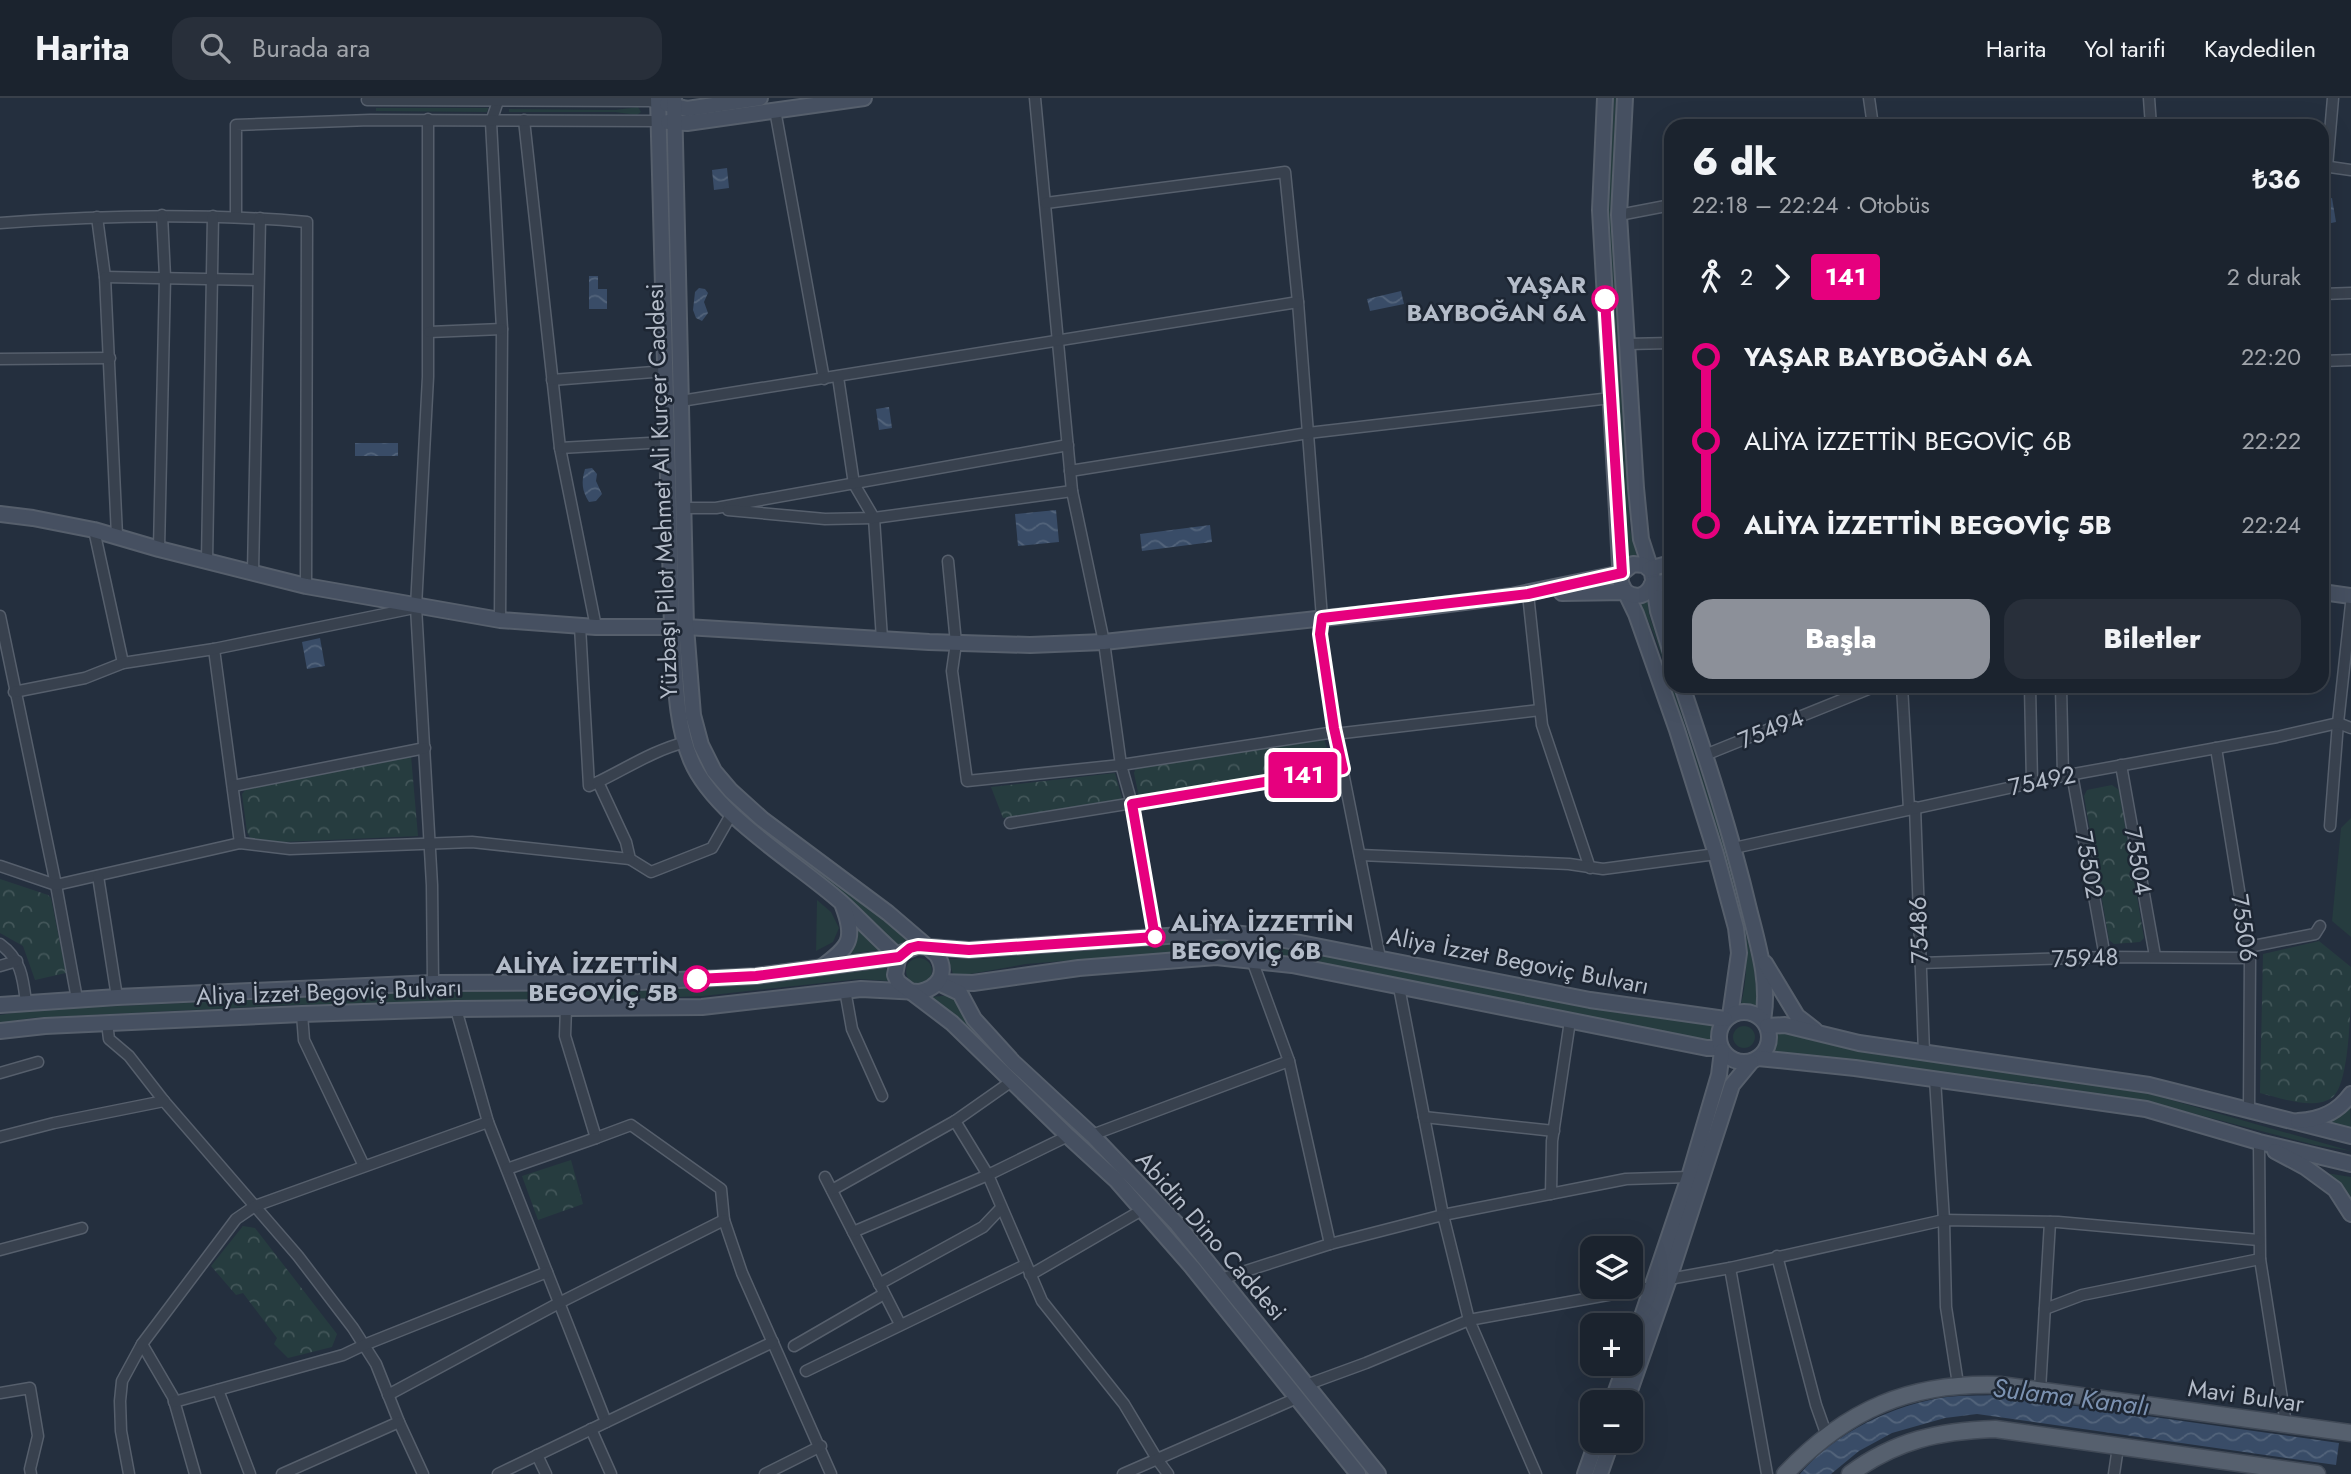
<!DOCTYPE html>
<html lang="tr">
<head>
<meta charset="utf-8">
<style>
	body { margin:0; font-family:Jost,sans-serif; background:#282f3a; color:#f1f3f6; height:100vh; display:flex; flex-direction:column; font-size:26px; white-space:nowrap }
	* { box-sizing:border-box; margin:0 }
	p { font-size:23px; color:#a0a4aa }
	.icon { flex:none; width:38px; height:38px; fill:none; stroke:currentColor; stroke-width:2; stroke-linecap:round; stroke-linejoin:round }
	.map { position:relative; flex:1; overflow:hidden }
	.details { position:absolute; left:1664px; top:21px; width:665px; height:574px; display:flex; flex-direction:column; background:#1b232e; border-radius:21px; box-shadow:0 7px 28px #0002,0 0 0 2px #39404a }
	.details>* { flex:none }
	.badge { padding:0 14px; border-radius:5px; font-size:24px; line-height:46px }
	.controls { position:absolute; left:1580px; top:1138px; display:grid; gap:14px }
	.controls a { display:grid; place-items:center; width:63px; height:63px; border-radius:14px; background:#1b232e; box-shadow:0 7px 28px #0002,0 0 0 2px #39404a; font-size:35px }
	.map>.badge { position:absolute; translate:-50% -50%; box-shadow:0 0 0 4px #fff }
	.legs { display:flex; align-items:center; gap:10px; height:77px; padding:0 28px; font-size:23px }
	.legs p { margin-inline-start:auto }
	.headline { display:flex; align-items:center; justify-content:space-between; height:119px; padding:0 28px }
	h1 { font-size:38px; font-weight:800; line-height:52px }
	.cta { display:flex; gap:14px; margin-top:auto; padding:14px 28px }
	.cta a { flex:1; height:80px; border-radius:21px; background:#8c9099; color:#fff; font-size:28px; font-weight:800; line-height:80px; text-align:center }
	.cta a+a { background:#282f3a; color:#f1f3f6 }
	ul { padding:0 28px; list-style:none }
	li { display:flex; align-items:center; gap:24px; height:84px; font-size:26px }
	li i { display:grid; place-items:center; width:10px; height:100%; margin:0 9px; background:currentColor }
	li i::after { content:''; width:18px; height:18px; margin:-9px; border:5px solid; border-radius:50%; background:#1b232e }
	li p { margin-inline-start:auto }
	li:first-child i { background:linear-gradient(#0000 50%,currentColor 0) }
	li:last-child i { background:linear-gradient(currentColor 50%,#0000 0) }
	header { display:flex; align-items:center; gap:42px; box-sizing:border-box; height:98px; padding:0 35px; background:#1b232e; border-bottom:2px solid #39404a }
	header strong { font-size:33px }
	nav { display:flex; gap:38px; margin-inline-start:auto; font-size:24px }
	.search { width:490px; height:63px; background:#282f3a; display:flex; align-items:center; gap:18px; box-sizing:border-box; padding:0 24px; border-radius:21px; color:#a0a4aa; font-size:26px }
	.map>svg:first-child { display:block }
	.green { fill:#263c3f }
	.park { fill:url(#park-crowns) }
	.water { fill:url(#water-waves) }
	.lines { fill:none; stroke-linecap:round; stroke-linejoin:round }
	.street-casing { stroke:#565f6c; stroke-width:13 }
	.secondary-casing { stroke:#565f6c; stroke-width:18 }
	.primary-casing { stroke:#414a57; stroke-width:19 }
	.street { stroke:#38414e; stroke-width:10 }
	.secondary { stroke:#465061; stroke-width:14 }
	.primary { stroke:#56606e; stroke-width:16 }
	.line-1-casing { stroke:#fff; stroke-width:16 }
	.line-1 { stroke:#e6007e; stroke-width:10 }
	.stop-1-dot { fill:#fff; stroke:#e6007e; stroke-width:3.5 }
	.labels { text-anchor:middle; stroke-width:5; stroke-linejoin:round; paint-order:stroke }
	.stop-label { font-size:24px; font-weight:bold; fill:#b4bcc9; stroke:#1d2633; text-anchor:end }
	.street-label { font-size:24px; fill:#b4bcc9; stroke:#1d2633 }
	.water-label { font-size:26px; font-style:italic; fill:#7c92b1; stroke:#1d2633 }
</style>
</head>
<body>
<header>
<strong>Harita</strong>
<div class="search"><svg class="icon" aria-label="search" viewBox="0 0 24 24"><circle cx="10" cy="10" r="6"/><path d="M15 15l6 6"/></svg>Burada ara</div>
<nav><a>Harita</a><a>Yol tarifi</a><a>Kaydedilen</a></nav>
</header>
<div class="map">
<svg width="2351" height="1376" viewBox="0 0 2351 1376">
	<defs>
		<pattern id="park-crowns" width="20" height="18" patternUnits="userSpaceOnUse" patternTransform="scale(1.75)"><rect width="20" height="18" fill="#263c3f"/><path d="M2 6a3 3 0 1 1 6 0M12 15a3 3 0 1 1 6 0" fill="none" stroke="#435659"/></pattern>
		<pattern id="water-waves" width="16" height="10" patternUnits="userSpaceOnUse" patternTransform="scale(1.75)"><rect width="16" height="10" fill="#394c67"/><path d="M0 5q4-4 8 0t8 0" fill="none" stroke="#53647b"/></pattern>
	</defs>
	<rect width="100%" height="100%" fill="#242f3e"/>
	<!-- green -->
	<g class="green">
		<polygon points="1614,0 1616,0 1612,118 1630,431 1637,459 1628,460 1608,118"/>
		<polygon points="638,9 641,14 637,17 615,14 509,14 509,11 615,12"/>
		<polygon points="376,10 488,10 488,11 487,14 376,13"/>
		<polygon points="666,71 668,75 680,517 677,517"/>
		<path d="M1648 501 1649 516 1725 749 1754 869 1758 912 1740 910C1746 887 1748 865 1744 841 1731 769 1705 699 1683 630 1670 588 1660 541 1638 503Z"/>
		<path d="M681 549 687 611 724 694 773 738 888 824 910 844 893 849C882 835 870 821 857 810 810 767 714 713 693 652 682 620 682 585 679 552Z"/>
		<polygon points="2351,720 2351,839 2332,823 2341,730"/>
		<polygon points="817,802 831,814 839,830 833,844 816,853"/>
		<polygon points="856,827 878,852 848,856 855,842"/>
		<path d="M1215 842C1384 857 1547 914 1716 926L1714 935 1715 944 1271 856 1217 851 1026 866 954 879 948 861H981Z"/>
		<circle cx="919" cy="873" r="13"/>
		<polygon points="886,870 889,883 859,881 703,898 655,900 292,907 32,920 0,925 0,917 31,912 430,894 653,892 753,885"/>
		<polygon points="950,897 979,936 1008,968 1117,1072 1182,1142 1370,1376 1366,1376 1151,1111 977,938 931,899"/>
		<circle cx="1744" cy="939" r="11"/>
		<polygon points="1774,933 1867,955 2037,978 2150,996 2351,1053 2315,1047 2149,1004 2036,986 1770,953"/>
		<polygon points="2350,1006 2351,1030 2324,1022"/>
		<polygon points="2326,1075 2351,1079 2351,1108"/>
	</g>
	<!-- park -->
	<g class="park">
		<polygon points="1324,641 1332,667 1139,699 1134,675 1136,670"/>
		<polygon points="411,658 418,738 261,745 252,743 247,734 242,696 247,690"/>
		<polygon points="1115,675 1122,700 1120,703 1003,720 991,689"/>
		<polygon points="2112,687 2119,692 2144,840 2140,844 2114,846 2109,842 2084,698 2087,692"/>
		<polygon points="0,781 48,797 51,800 66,875 35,882 23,848 0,835"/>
		<path d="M2319 843 2351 869C2351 896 2351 983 2333 999 2314 1013 2281 1000 2260 995L2263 856Z"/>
		<polygon points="571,1062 583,1106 538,1122 522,1078"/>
		<polygon points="243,1128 255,1130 337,1236 332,1249 288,1260 274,1246 277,1240 243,1195 236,1197 211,1168"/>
	</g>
	<!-- water -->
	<g class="water">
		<polygon points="727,70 729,90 714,92 712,72"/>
		<polygon points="2332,100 2336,124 2322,127 2322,102"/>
		<polygon points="589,178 598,178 598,191 607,191 607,211 589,211"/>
		<polygon points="699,190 705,191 708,195 704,204 708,215 702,223 696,220 693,212 695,194"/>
		<polygon points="1401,193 1404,206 1370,213 1367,201"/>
		<polygon points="889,309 892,330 879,332 876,311"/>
		<rect x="355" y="345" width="43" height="13"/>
		<path d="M592 370 597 376 596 383 602 396 596 403 589 404C582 393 581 384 585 371Z"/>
		<polygon points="1056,412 1059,444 1018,448 1015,416"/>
		<polygon points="1210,427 1212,444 1142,453 1140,436"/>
		<polygon points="320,540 325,568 307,571 302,544"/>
		<path d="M1996 1297 2339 1345 2336 1367 1977 1316 1945 1320 1892 1335 1859 1353 1831 1376H1800C1834 1335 1894 1306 1947 1299 1963 1297 1979 1298 1996 1297Z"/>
	</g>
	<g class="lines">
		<!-- street casing -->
		<g class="street-casing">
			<g id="street">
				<polyline points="499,0 491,24 502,231 500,522"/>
				<polyline points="1035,0 1072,393 1104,544 1121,667 1132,706 1155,839"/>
				<polyline points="1869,0 1873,28"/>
				<polyline points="2149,0 2151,28"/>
				<polyline points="367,2 650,3 659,5"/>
				<polyline points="775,12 824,281"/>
				<polyline points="428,21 428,279 416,509 432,787 433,885"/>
				<polyline points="524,22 560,350 596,529"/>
				<polyline points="2323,68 2351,72"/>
				<polyline points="2327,69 2333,0"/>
				<polyline points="1046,105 1285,74 1298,204 1322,520 1320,536 1335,634 1380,860"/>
				<polyline points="1619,117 1671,107"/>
				<polyline points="236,118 236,27 370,22 659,23"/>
				<polyline points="97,119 105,179 117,438"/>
				<path d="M0 125C103 117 204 115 307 124L306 488"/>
				<polyline points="105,179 258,182"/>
				<polyline points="2322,196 2351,195"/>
				<polyline points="429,234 502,231"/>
				<polyline points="1627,246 1671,245"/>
				<polyline points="0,261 110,260"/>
				<polyline points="2322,263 2351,262"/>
				<polyline points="838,279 854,386 874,420 882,541"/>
				<polyline points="552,282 666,273"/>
				<polyline points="681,303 1298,204"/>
				<polyline points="560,350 667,344"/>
				<polyline points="1070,373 1308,335 1611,300"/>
				<polyline points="683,410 716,410 1068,347"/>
				<polyline points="728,412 825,421 874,420 1072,393"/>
				<polyline points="94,432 123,565"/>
				<polyline points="159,451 165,179 162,117"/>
				<polyline points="207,463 213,118"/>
				<polyline points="948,463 956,545 952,573 967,683 1121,667 1335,634 1343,635 1540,612"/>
				<polyline points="253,475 260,120"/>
				<polyline points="1528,496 1542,627 1590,770"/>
				<polyline points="0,518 56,787 77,901"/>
				<polyline points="580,528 589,688 598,684"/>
				<polyline points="214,551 240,745"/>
				<polyline points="1902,588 1909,711"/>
				<polyline points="2030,588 2032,685"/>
				<polyline points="2061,588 2063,678"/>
				<polyline points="14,594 85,580 123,565 214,551 414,510"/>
				<path d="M686 644C654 652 627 670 598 684L626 744 630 761 651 774 712 750 732 715"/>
				<polyline points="2216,650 2250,860 2249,1012"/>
				<polyline points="1705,657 1876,588"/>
				<polyline points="2121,667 2155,858"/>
				<polyline points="2072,676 2105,859"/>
				<polyline points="233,688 425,650"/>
				<polyline points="1915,709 1924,955"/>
				<polyline points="1010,725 1343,671"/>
				<polyline points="2330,728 2338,625 2351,506"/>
				<polyline points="1734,750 2063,678 2277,639 2338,625 2351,630"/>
				<polyline points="1360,757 1569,766 1603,771 1716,756"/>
				<polyline points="0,768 56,787 240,745 290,751 472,744 630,761"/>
				<polyline points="98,778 117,899"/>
				<path d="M0 846C21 861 23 880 26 904"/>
				<polyline points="2248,849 2315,836 2320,828"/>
				<polyline points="1252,862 1289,963 1330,1146"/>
				<polyline points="1920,865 2105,859 2250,860"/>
				<polyline points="0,868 17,863"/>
				<polyline points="1399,889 1443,1117 1626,1081 1689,1079"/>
				<polyline points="845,892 852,931 882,998"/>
				<polyline points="566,910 565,938 596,1040 631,1027 721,1091 724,1122 742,1175 831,1376"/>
				<polyline points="456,911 488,1024 606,1324"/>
				<polyline points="302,916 304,942 364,1068"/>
				<polyline points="107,925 109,941 129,958 164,1003 298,1158 353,1230 376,1266 399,1324 423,1376"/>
				<polyline points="0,975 38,964"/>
				<polyline points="1935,981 1944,1122 1946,1209 1958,1286"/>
				<polyline points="1424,1019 1554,1033"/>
				<polyline points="1092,1037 1289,963"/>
				<polyline points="1068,1038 988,1077 1042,1203 1124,1306 1157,1361 1168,1376"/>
				<polyline points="0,1039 54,1025 164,1003"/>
				<polyline points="2259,1044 2260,1161 2286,1326"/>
				<polyline points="507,1071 596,1040"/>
				<polyline points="825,1079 900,1226"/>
				<polyline points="832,1092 955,1023 1012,983"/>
				<polyline points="1551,1096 1552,1043 1570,923"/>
				<polyline points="853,1134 988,1077 955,1023"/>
				<polyline points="0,1152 82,1130"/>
				<polyline points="1777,1158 1816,1307 1827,1338"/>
				<polyline points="1730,1170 1767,1376"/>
				<polyline points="1030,1177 1142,1112"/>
				<polyline points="1221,1181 1330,1146 1443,1117 1469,1222 1366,1265 1306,1287"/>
				<polyline points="1669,1181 1730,1170 1944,1122 2058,1124 2259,1142"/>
				<polyline points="879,1186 983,1129 1001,1110"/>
				<polyline points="2045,1211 2082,1197 2260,1161"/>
				<polyline points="142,1246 173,1299 195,1376"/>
				<polyline points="794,1248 884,1196"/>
				<polyline points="806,1273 1025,1167"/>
				<polyline points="218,1292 250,1376"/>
				<polyline points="2040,1292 2050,1124"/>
				<polyline points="0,1295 30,1290 38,1338 30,1371 31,1376"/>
				<polyline points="388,1297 559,1205 724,1122"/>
				<polyline points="174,1304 343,1257 364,1247 547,1174"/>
				<polyline points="591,1331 611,1376"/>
				<polyline points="537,1357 546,1376"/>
				<polyline points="129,1376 121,1333 120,1303 122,1283 142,1246 236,1121 255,1108 488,1024"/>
				<polyline points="282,1376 399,1324"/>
				<polyline points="498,1376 773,1244"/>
				<polyline points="765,1376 821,1348"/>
				<polyline points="1123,1376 1297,1300"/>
				<polyline points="1536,1376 1469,1222 1652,1189"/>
				<polyline points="2114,1376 2118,1349"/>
			</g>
		</g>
		<!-- secondary casing -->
		<g class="secondary-casing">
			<g id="secondary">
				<path d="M658 0 672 530C676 572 674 622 691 662 714 717 796 764 841 804 861 822 879 842 899 859"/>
				<polyline points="1605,0 1600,112 1621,485 1636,516 1677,632 1716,756 1736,830 1739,855 1730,918"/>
				<polyline points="1625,0 1619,117 1636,390 1641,441 1652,475 1658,513 1671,555"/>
				<polyline points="667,6 687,11 760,0"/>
				<polyline points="668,24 687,25 864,0"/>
				<polyline points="0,416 33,420 94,432 159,451 306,488 500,522 596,529 686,529 929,544 1030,547 1104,544 1418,510 1511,498 1622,475 1633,466 1644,467 1649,471"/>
				<polyline points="1649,471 1671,465"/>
				<polyline points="1652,486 1671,483"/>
				<polyline points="2322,494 2351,498"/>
				<path d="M1562 495 1626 494C1637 501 1647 498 1652 486"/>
				<path d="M1682 588C1707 662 1731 735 1749 811 1758 847 1770 884 1763 922"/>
				<polyline points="1765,865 1797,918 1815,932"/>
				<path d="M822 869C849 849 856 842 843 808"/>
				<polyline points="939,884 973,885 1079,870 1216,859 1292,867 1707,950 1720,950"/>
				<polyline points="943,887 960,895 974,921 1013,964 1092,1037 1177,1126 1378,1376"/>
				<polyline points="0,907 117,899 433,885 639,884 756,878 899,859"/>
				<circle cx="1744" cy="939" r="25"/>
				<polyline points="1767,928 1785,927 1859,945 2149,987 2351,1038"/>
				<path d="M0 933 45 928 302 916 456 911 702 909 861 891 919 894C939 890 948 875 937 857L888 815 762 721 731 693 714 673 701 647 693 617 686 529 674 0"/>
				<polyline points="1758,960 1855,970 2146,1011 2259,1044 2351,1066"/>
				<path d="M2298 1023C2321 1022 2338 1014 2351 996"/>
				<polyline points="2275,1053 2305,1069 2335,1091 2351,1116"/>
				<polyline points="1631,1251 1689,1079 1719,977 1722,953"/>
				<polyline points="1612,1304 1626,1265"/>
				<polyline points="1626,1304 1669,1181 1732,987 1751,964"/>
				<polyline points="1358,1376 1192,1169 1116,1082 1068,1038 952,925 898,884 895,877 898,861 903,854 918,848 969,852 1223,834 1270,839 1590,902 1725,921"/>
				<polyline points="1585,1376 1597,1342"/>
				<polyline points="1600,1376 1612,1342"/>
			</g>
		</g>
		<!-- primary casing -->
		<g class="primary-casing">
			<g id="primary">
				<path d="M1785 1376C1847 1311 1910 1284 2000 1287L2351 1335"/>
				<path d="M1850 1376C1896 1342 1939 1333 1995 1331L2317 1376"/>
			</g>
		</g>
		<!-- street -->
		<use href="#street" class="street"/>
		<!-- secondary -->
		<use href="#secondary" class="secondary"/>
		<!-- primary -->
		<use href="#primary" class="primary"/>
	</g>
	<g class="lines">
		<!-- line-1 casing -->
		<g class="line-1-casing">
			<polyline id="line-1" points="697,881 756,878 899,859 910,850 918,848 969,852 1155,839 1132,706 1343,671 1334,630 1320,536 1322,520 1528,496 1622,475 1605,201"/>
		</g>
		<!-- line-1 -->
		<use href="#line-1" class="line-1"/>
	</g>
	<!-- markers -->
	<g class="stop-1-dot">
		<circle cx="1605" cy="201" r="12"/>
		<circle cx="1155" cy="839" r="9"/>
		<circle cx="697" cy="881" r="12"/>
	</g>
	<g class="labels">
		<!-- stop labels -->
		<g class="stop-label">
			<text x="1586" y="195">YAŞAR<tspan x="1586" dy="28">BAYBOĞAN 6A</tspan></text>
			<text x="1171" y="833" text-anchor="start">ALİYA İZZETTİN<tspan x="1171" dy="28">BEGOVİÇ 6B</tspan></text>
			<text x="678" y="875">ALİYA İZZETTİN<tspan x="678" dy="28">BEGOVİÇ 5B</tspan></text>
		</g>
		<!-- street labels -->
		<g class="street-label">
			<text transform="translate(662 393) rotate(-92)" y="8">Yüzbaşı Pilot Mehmet Ali Kurçer Caddesi</text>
			<text transform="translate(1771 631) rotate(-22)" y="8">75494</text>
			<text transform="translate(2042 683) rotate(-12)" y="8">75492</text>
			<text transform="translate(2138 763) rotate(80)" y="8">75504</text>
			<text transform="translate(2089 767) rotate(80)" y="8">75502</text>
			<text transform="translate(2244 830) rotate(82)" y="8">75506</text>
			<text transform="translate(1919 832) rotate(-92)" y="8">75486</text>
			<text transform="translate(2085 860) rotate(-2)" y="8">75948</text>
			<text transform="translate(1518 863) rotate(11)" y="8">Aliya İzzet Begoviç Bulvarı</text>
			<text transform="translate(329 894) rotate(-2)" y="8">Aliya İzzet Begoviç Bulvarı</text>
			<text transform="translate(1211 1138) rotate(49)" y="8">Abidin Dino Caddesi</text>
			<text transform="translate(2246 1298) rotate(8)" y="8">Mavi Bulvar</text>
		</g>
		<!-- water labels -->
		<g class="water-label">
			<text transform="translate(2071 1299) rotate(7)" y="9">Sulama Kanalı</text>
		</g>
	</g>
</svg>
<div class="controls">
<a><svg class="icon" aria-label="layers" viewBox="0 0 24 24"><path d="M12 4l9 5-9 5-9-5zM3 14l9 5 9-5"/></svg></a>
<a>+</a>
<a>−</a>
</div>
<b class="badge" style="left:1303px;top:677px;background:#e6007e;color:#fff">141</b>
<section class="details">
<div class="headline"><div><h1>6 dk</h1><p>22:18 – 22:24 · Otobüs</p></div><b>₺36</b></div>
<div class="legs"><svg class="icon" aria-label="walk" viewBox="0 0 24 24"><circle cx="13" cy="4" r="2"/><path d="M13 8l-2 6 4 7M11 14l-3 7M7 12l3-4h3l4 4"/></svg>2<svg class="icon" aria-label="forward" viewBox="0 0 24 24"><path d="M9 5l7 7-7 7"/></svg><b class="badge" style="background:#e6007e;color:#fff">141</b><p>2 durak</p></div>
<ul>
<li><i style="color:#e6007e"></i><b>YAŞAR BAYBOĞAN 6A</b><p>22:20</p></li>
<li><i style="color:#e6007e"></i><span>ALİYA İZZETTİN BEGOVİÇ 6B</span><p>22:22</p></li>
<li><i style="color:#e6007e"></i><b>ALİYA İZZETTİN BEGOVİÇ 5B</b><p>22:24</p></li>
</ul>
<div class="cta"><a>Başla</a><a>Biletler</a></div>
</section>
</div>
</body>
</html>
